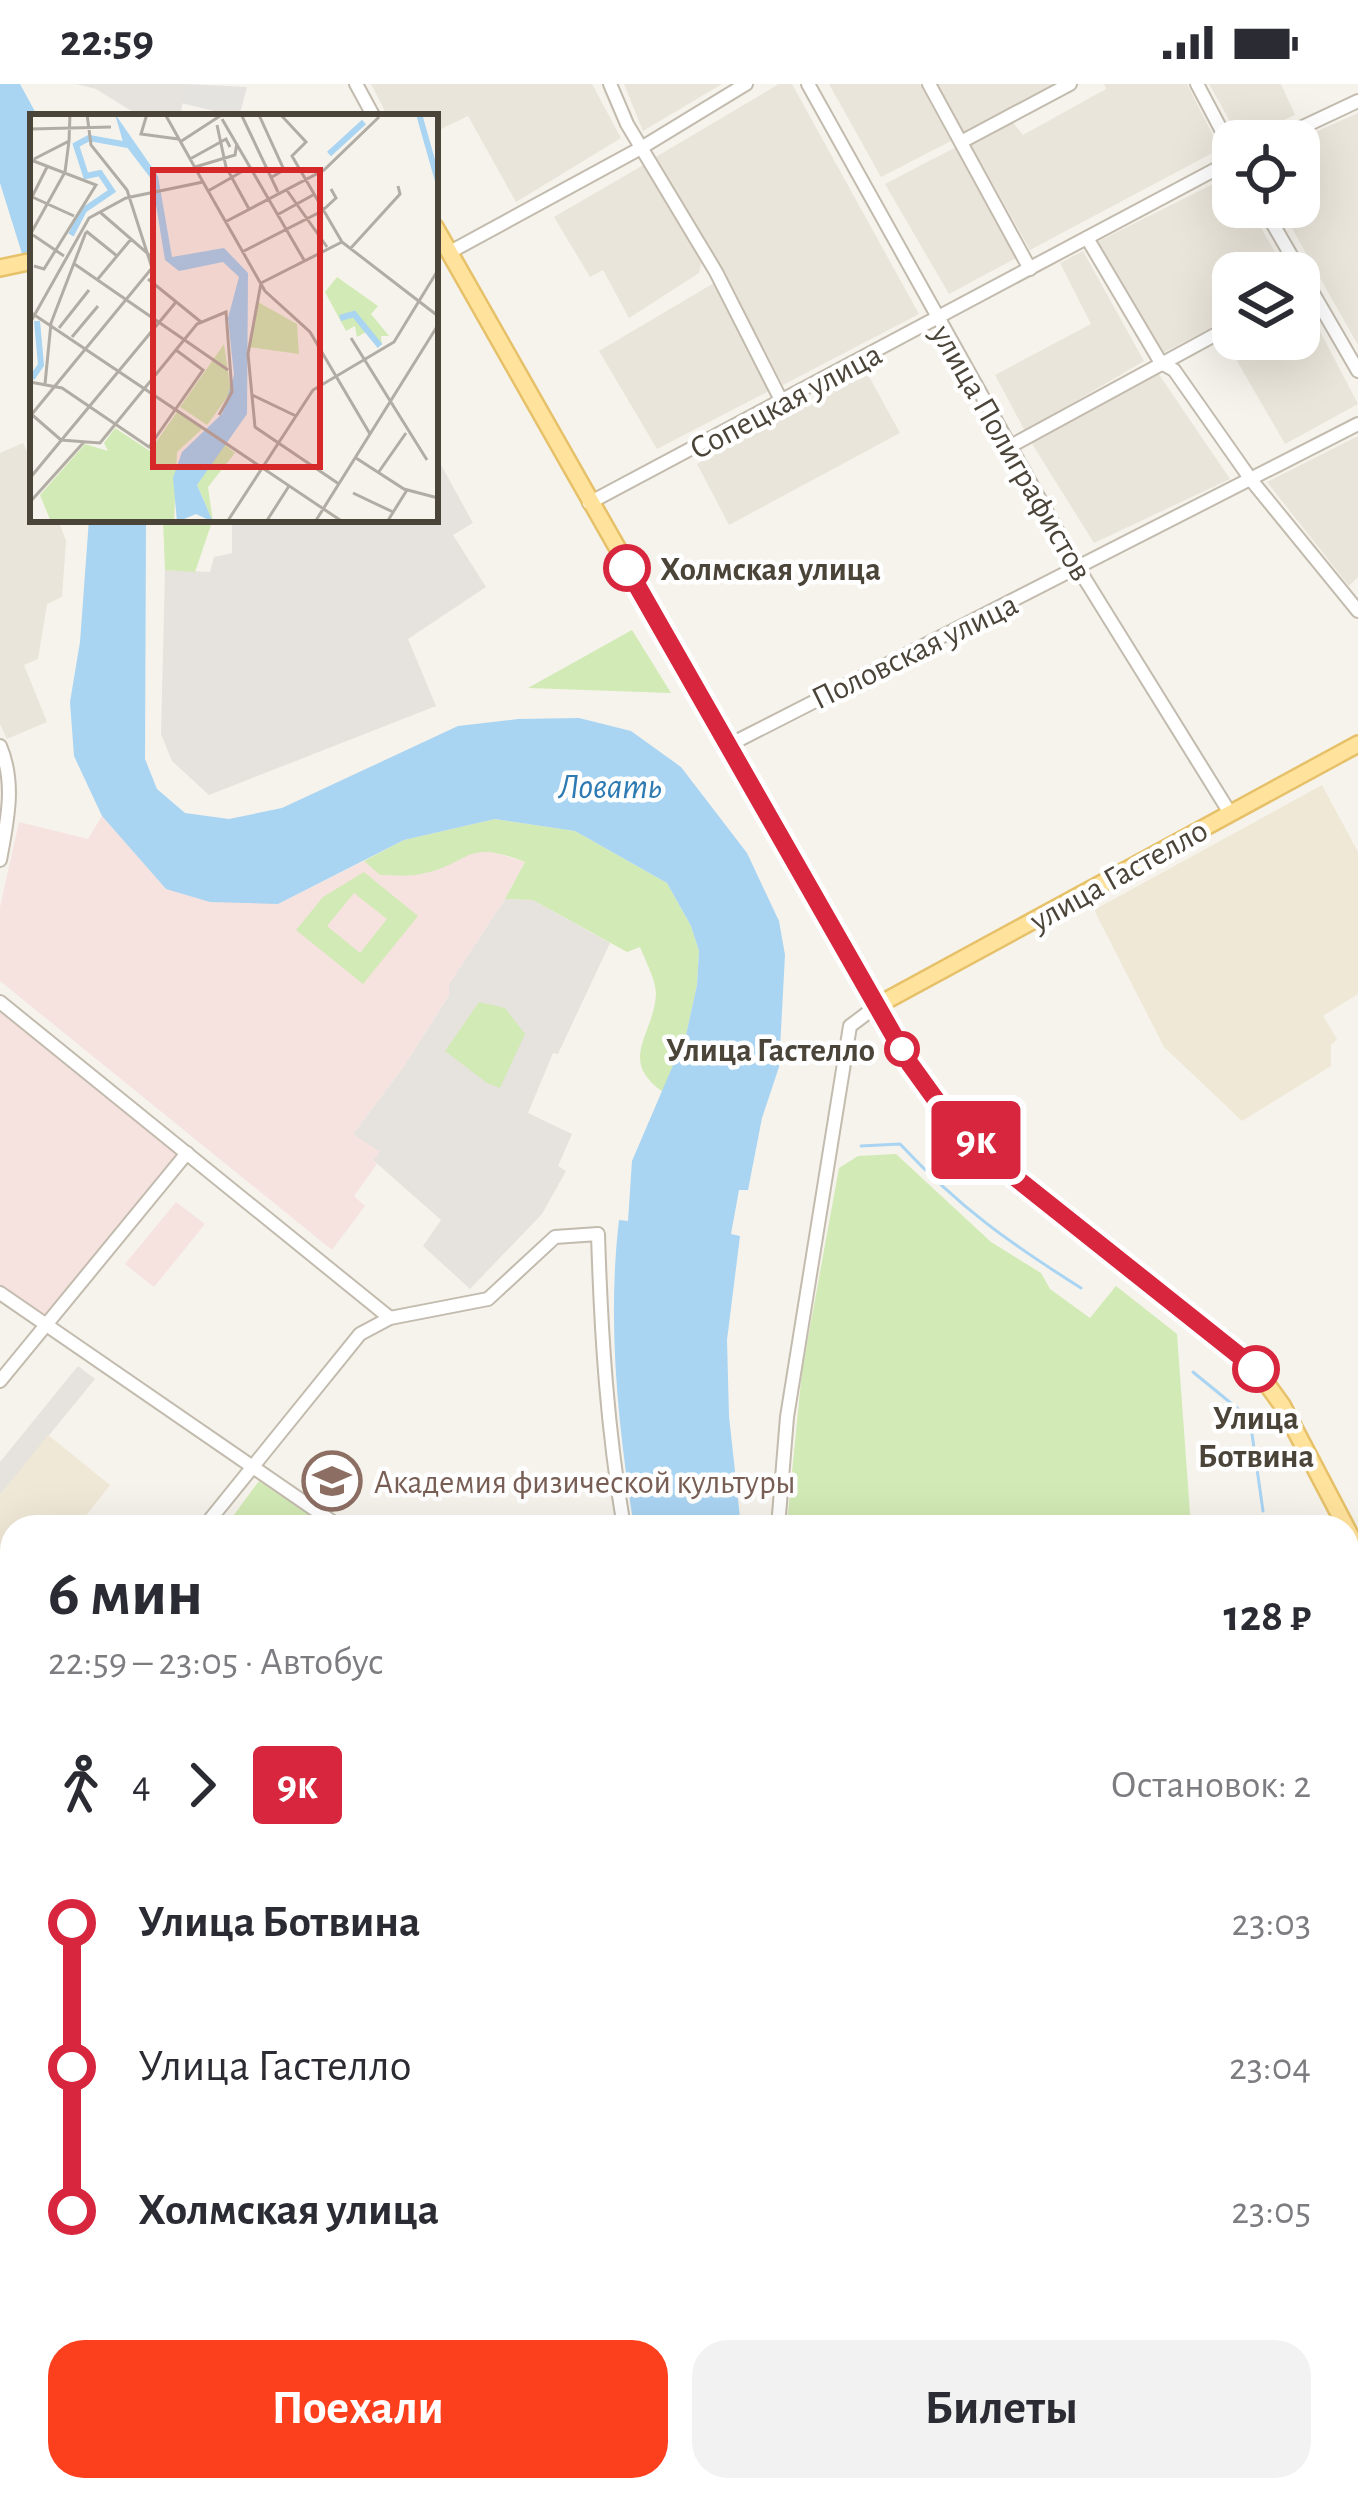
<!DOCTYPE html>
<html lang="ru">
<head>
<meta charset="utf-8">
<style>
	body { margin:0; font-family:"Alegreya Sans",sans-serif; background:#f2f2f3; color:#2b2b33; height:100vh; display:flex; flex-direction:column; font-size:45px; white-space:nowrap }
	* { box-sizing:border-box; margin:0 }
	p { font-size:39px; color:#7c7c81 }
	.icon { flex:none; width:66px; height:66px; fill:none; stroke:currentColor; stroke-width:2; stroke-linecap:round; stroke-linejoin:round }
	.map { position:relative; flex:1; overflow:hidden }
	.sheet { position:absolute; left:0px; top:1431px; width:1359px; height:987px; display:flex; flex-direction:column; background:#fff; border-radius:36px 36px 0 0; box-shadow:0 12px 48px #0002 }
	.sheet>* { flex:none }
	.badge { padding:0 24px; border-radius:9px; font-size:42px; line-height:78px }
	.tools { position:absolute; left:1212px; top:36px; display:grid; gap:24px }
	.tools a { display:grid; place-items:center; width:108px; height:108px; border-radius:24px; background:#fff; box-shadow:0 12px 48px #0002; font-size:60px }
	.map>.badge { position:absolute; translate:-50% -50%; box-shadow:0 0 0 6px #fff }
	.legs { display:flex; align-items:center; gap:18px; height:132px; padding:0 48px; font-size:39px }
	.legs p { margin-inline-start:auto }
	.head { display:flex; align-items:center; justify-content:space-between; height:204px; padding:0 48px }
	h1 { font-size:66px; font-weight:600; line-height:90px }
	.button { display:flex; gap:24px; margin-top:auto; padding:24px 48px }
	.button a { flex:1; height:138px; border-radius:36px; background:#fc3f1d; color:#fff; font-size:48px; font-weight:600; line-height:138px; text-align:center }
	.button a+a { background:#f2f2f3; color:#2b2b33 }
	ul { padding:0 48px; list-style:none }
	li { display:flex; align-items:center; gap:42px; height:144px; font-size:45px }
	li i { display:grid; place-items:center; width:18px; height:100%; margin:0 15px; background:currentColor }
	li i::after { content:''; width:30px; height:30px; margin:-15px; border:9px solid; border-radius:50%; background:#fff }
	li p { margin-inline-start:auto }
	li:first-child i { background:linear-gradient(#0000 50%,currentColor 0) }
	li:last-child i { background:linear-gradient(currentColor 50%,#0000 0) }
	.status { display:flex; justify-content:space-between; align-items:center; height:84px; padding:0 60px; background:#fff; direction:ltr }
	.status svg { height:33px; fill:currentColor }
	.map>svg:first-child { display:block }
	.residential { fill:#eae5da }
	.industrial { fill:#e6e2dd }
	.education { fill:#efe8d6 }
	.medical { fill:#f6e3e0 }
	.green { fill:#d2eab5; fill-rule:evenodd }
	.parking { fill:#e5e3e0 }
	.water { fill:#a9d4f2 }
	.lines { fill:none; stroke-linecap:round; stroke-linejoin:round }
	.stream { stroke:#a9d4f2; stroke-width:3 }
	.minor-casing { stroke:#c2bbae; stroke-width:16 }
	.major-casing { stroke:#e6c16a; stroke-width:20 }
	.minor { stroke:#fff; stroke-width:12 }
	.major { stroke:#ffe39c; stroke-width:15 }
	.line-1-casing { stroke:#fff; stroke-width:27 }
	.line-1 { stroke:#d7263d; stroke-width:18 }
	.stop-1-dot { fill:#fff; stroke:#d7263d; stroke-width:6 }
	.labels { text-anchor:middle; stroke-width:9; stroke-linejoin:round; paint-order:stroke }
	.street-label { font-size:33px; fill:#4b4439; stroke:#fff }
	.stop-label { font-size:33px; font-weight:bold; fill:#4b4439; stroke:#fff; text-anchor:start }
	.education-label { font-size:33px; fill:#785e54; stroke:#fff; text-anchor:start }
	.water-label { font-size:36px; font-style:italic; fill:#2e7ab2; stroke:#fff }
	.inset-river { fill:none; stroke:#a9d4f2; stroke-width:6 }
	.inset-road { fill:none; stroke:#b2ada4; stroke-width:3 }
	.view { fill:#d62828; fill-opacity:0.15; stroke:#d62828; stroke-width:6 }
	.inset-edge { fill:none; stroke:#4b4439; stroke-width:6 }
</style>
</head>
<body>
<div class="status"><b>22:59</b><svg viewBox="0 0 49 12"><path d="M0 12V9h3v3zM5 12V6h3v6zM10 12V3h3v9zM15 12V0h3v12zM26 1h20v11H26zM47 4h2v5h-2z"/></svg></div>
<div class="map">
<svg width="1358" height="2417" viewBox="0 0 1358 2417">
	<rect width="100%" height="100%" fill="#f6f3ec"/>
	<!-- residential -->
	<g class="residential">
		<polygon points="371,0 592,0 621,54 516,118 468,32 435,48 435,33 388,33"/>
		<polygon points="624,0 722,0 643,47"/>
		<polygon points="779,0 792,0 919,230 783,301 654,74"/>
		<polygon points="829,0 920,0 951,57 881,93"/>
		<polygon points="937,0 1061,0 962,51"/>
		<polygon points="1104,0 1187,0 1220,65 1030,166 970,59 1011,36 1023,51 1106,5"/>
		<polygon points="1209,0 1281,0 1295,31 1240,55"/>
		<polygon points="1358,29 1358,261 1280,123 1299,123 1299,57 1295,57"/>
		<polygon points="958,62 1018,173 949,210 885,100"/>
		<polygon points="645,80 702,176 699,189 629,234 603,186 590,193 554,133"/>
		<polygon points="1231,91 1233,123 1249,123 1287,189 1233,189 1233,232 1161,270 1095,159"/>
		<polygon points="1083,167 1144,277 1025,347 995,291 1091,240 1060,179"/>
		<polygon points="714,199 771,306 657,365 599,267"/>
		<polygon points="1301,211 1358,320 1285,360 1226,258 1233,249 1233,255 1299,255"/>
		<polygon points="866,287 900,349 729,441 697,380"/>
		<polygon points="1158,289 1230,395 1094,459 1031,358"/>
		<polygon points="1358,352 1358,493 1349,502 1267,398"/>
		<polygon points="23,359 33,381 33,435 58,435 66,457 62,513 47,520 38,575 24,581 47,638 7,655 0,640 0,369"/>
	</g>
	<!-- industrial -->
	<g class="industrial">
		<polygon points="76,0 186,0 180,33 141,33 96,5"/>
		<polygon points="435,370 473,439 453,451 486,503 408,555 436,622 209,711 172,677 161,650 165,486 210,488 214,473 232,469 232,435 435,435"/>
		<polygon points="505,815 533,816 610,859 558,970 553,969 528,1029 572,1050 558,1082 566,1087 542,1130 470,1205 423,1162 441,1136 373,1076 379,1069 353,1050 404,982 449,911 449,900"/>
		<polygon points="78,1282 95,1295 0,1411 0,1378"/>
	</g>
	<!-- education -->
	<g class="education">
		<polygon points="1322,701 1358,768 1358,910 1323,932 1337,955 1331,961 1331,982 1242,1037 1164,963 1094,826"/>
		<polygon points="48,1351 110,1401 77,1443 12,1443 12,1528 0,1518 0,1411"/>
	</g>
	<!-- medical -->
	<g class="medical">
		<polygon points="102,732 166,805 278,820 364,777 374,783 420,790 483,765 525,778 505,815 449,900 449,911 404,982 353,1050 380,1068 373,1076 377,1080 354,1112 365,1122 332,1166 0,897 0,823 19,738 88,755"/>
		<polygon points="0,923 180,1069 45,1235 0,1203"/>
		<polygon points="176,1118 205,1140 154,1203 125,1180"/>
	</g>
	<!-- green -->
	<g class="green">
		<polygon points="163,435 213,435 195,488 165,486"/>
		<polygon points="632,546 671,609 528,604"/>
		<path d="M495 735 575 747 667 799 691 842 699 867 697 901 686 951 663 1008C617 976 654 951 656 910 656 896 645 876 640 863L627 868 533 816 505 815 525 778C463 754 473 779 421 790 408 793 393 791 380 791L364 777 404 756Z"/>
		<path d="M364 788 418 832 363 900 296 846 323 813ZM354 809 387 835 360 869 327 842Z"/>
		<polygon points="479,918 505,924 525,950 500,1004 487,999 445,967"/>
		<polygon points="896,1070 991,1158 1041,1189 1050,1205 1090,1234 1116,1202 1177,1250 1191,1443 795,1443 787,1439 802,1287 839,1084 858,1072"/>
		<polygon points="259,1397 327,1443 225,1443"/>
		<polygon points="12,2242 12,2406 165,2406 161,2417 0,2417 0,2260"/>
	</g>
	<!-- parking -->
	<polygon class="parking" points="186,0 247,3 239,33 181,19"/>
	<!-- water -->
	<g class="water">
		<polygon points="0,0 20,0 38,33 33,33 33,205 0,99"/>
		<path d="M89 435H146L145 675 157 705 185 729 229 735 282 724 458 642 518 635 579 634 631 647 681 683 747 769 779 837 785 871 779 983 762 1034 748 1106H739L731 1150 740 1152 727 1256 729 1332 741 1443H634C618 1341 607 1239 619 1136L628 1137 632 1077 686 951 697 901 699 867 691 842 667 799 575 747 495 735 404 756 278 820 210 818 166 805 102 732 74 672 70 618 80 558Z"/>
		<polygon points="185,2406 460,2406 452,2417 182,2417"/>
	</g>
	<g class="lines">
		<!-- stream -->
		<g class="stream">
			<path d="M861 1062 900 1060C959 1123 1008 1158 1081 1204"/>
			<polyline points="1193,1288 1243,1329 1252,1350 1263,1427"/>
		</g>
		<!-- minor casing -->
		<g class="minor-casing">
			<g id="minor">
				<polyline points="356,0 374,33"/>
				<polyline points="610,0 627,40 716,188 782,318"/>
				<polyline points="808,0 1078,484 1230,729"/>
				<polyline points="929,0 1030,185"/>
				<polyline points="1197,0 1233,68"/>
				<polyline points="1273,57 1358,17"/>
				<polyline points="961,58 1070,0"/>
				<polyline points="1263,123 1358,287"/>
				<polyline points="1087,154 1161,279 1174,286 1252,397 1358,527"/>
				<polyline points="450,168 641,64 746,0"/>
				<polyline points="1009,363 1233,241"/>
				<polyline points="589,419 1233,76"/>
				<path d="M0 662C16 699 7 738 0 776"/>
				<polyline points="727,662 1358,340"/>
				<polyline points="0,918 390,1234"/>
				<polyline points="0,1209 340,1443"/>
				<polyline points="0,1297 187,1069"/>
				<path d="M204 1443 360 1250 390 1234 488 1215 555 1153 598 1150C601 1249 607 1345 624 1443"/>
				<polyline points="778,1443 787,1333 850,942 878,921"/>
				<polyline points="0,1694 12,1679"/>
				<polyline points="1347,1744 1358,1734"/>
				<polyline points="0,2222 12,2204"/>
				<polyline points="1296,2406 1312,2417"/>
				<polyline points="604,2417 611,2406"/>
				<polyline points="890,2417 897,2406"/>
			</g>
		</g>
		<!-- major casing -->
		<g class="major-casing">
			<g id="major">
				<polyline points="435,143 910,979 941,1023 1016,1093 1256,1285 1282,1321 1346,1443"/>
				<polyline points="0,184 33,177"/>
				<polyline points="878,921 1358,660"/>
				<polyline points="1347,1445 1358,1466"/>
				<polyline points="0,1809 12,1818"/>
				<polyline points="865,2406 882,2417"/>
			</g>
		</g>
		<!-- minor -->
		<use href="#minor" class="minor"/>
		<!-- major -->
		<use href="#major" class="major"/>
	</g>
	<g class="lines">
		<!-- line-1 casing -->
		<g class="line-1-casing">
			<polyline id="line-1" points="627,484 910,980 941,1023 1016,1094 1256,1285"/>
		</g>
		<!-- line-1 -->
		<use href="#line-1" class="line-1"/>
	</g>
	<!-- icons -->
	<defs>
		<g id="university-ring" transform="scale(3)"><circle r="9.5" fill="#fff" stroke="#8d6e63" stroke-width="1.5"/><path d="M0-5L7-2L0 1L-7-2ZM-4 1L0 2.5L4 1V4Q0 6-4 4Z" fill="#8d6e63"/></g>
	</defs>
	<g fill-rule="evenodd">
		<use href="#university-ring" x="332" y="1397"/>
	</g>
	<!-- markers -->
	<g class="stop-1-dot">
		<circle cx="627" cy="484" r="21"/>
		<circle cx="902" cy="965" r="15"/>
		<circle cx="1256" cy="1285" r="21"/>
	</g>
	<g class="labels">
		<!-- street labels -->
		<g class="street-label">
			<text transform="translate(785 316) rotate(-28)" y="12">Сопецкая улица</text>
			<text transform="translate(1013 368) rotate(60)" y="12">улица Полиграфистов</text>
			<text transform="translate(914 566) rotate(-26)" y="12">Половская улица</text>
			<text transform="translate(1118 790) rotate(-29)" y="12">улица Гастелло</text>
		</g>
		<!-- stop labels -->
		<g class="stop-label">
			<text x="660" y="496">Холмская улица</text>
			<text x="875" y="977" text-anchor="end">Улица Гастелло</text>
			<text x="1256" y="1345" text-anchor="middle">Улица<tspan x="1256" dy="38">Ботвина</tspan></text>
		</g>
		<!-- education labels -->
		<g class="education-label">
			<text x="374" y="1409">Aкадемия физической культуры</text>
		</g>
		<!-- water labels -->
		<g class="water-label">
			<text x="610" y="714">Ловать</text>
		</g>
	</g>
	<!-- overview -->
	<g transform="translate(30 30)">
		<rect width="408" height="408" fill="#f6f3ec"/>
		<path d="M307 163 348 192 341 200 359 222H351L352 231 336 218 327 223 325 212 316 217 295 178ZM228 188 267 210 269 240 219 233ZM194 230 201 278 177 311 150 293ZM147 298 172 315 147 338 144 408H21L10 381 55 330 78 337 74 329 85 314 120 337ZM194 330 205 339 178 373 183 408 167 371Z" fill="#d2eab5"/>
		<path d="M85 0 128 62 142 143 194 134 218 159 217 300 167 371 183 408 166 400 147 408 143 364 152 338 192 300 204 261 198 204 209 163 193 148 149 157 135 146 122 66 93 28Z" fill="#a9d4f2"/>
		<path class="inset-river" d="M389 0 408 67M299 40 334 8M41 121 54 96 82 77 70 59 56 62 46 31 59 24 98 31M310 204 324 200 350 232M2 264 11 251 7 207"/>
		<path class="inset-road" d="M117 0 111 20 148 25M135 0 173 68M211 0 248 78M250 0 276 28 262 42 312 128M229 1 254 56 242 63M192 5 274 146M187 11 196 53 219 95M0 15 81 13M150 28 193 0M4 45 39 27 40 0M160 45 196 25 200 33M1 46 66 71 14 155 4 152M165 53 205 41 207 29M256 75 297 133M178 77 220 53M0 82 44 102M0 87 17 53M71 99 124 145M247 101 283 81M195 108 294 56 349 3M56 117 87 142M0 119 34 142M0 121 35 58 39 27M320 135 370 80 368 72M212 138 292 97 306 84 301 75M43 149 198 256M118 165 171 208M67 166 102 124M231 169 218 240 225 313 309 370M231 169 312 128 408 202M0 198 313 408M0 209 59 104 96 84 173 68 235 177 280 218 340 320 285 408M29 214 59 176M42 223 68 192M321 224 397 346M0 268 32 274 119 333 173 256 146 236M15 270 21 209 56 118M222 281 266 302M0 299 31 326 70 329 167 210 196 198 202 278 189 301M2 300 122 154 97 76 61 31 57 0M340 320 408 211M326 344 374 375 408 384M348 359 376 319M0 364 146 188M323 379 363 398M0 388 54 328M197 408 283 276 364 228 408 156M236 408 259 372M357 408 377 376"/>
		<path class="view" d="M123 56H290V353H123Z"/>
		<rect width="408" height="408" class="inset-edge"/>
	</g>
</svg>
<div class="tools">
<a><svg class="icon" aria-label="locate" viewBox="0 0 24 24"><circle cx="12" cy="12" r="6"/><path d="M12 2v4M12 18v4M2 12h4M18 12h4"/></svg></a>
<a><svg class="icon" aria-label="layers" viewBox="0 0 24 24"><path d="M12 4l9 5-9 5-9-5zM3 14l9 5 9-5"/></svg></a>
</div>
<b class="badge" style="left:976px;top:1056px;background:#d7263d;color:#fff">9к</b>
<section class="sheet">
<div class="head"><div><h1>6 мин</h1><p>22:59 – 23:05 · Автобус</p></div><b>128 ₽</b></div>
<div class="legs"><svg class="icon" aria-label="walk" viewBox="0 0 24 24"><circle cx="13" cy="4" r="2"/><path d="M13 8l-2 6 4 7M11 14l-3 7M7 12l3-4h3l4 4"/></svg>4<svg class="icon" aria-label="forward" viewBox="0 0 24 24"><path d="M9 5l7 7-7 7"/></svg><b class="badge" style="background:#d7263d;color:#fff">9к</b><p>Остановок: 2</p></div>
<ul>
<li><i style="color:#d7263d"></i><b>Улица Ботвина</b><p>23:03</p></li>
<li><i style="color:#d7263d"></i><span>Улица Гастелло</span><p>23:04</p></li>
<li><i style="color:#d7263d"></i><b>Холмская улица</b><p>23:05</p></li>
</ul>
<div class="button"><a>Поехали</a><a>Билеты</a></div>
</section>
</div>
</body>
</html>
